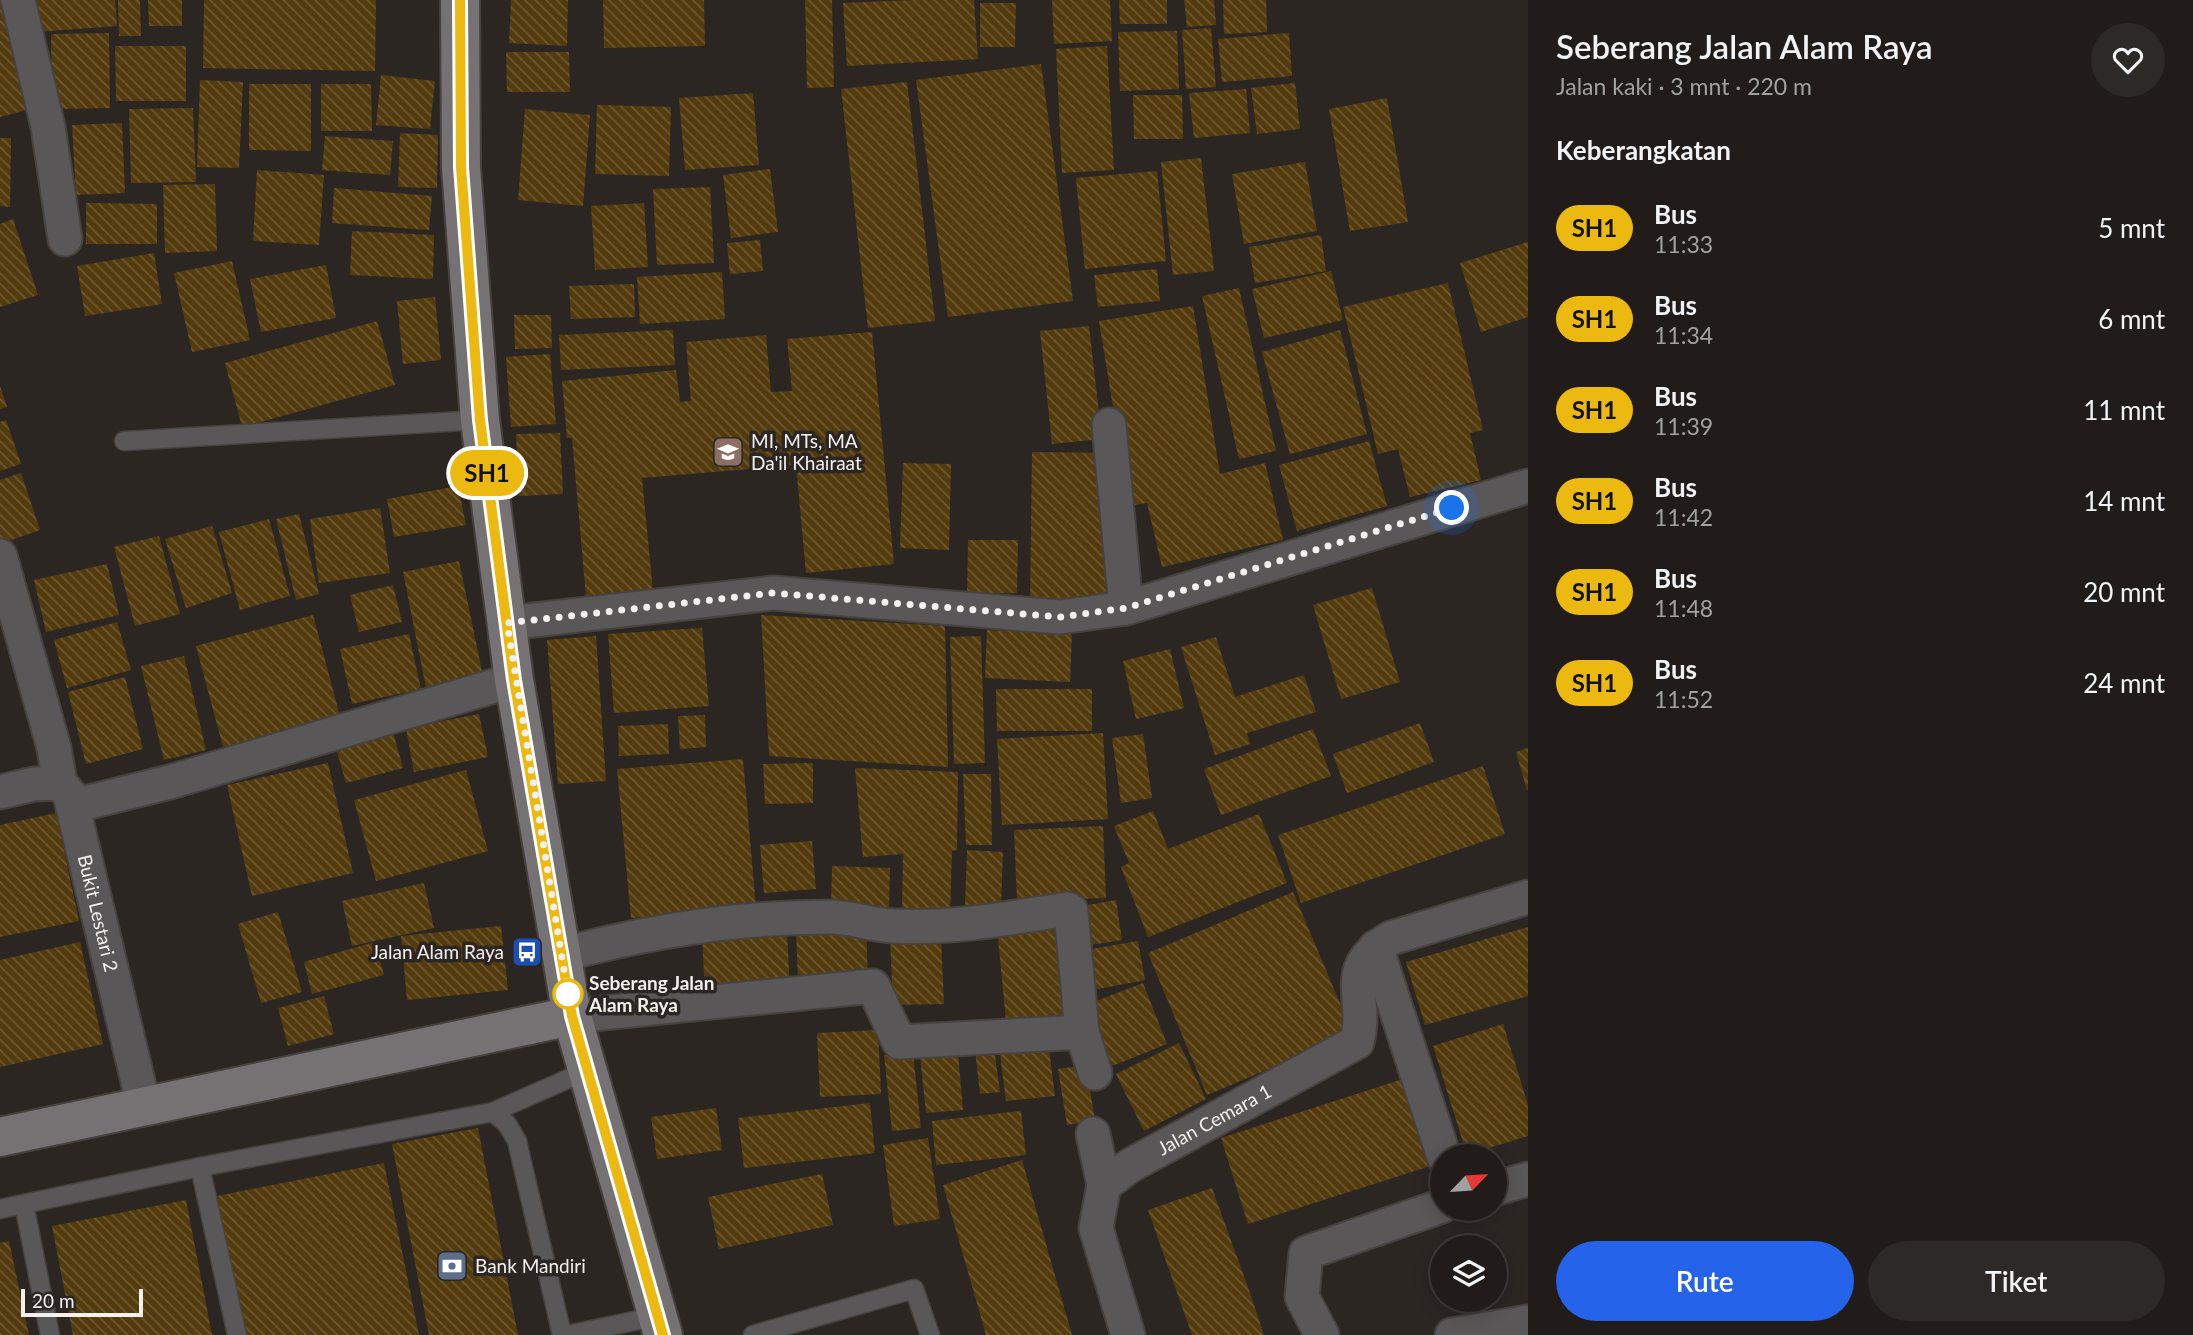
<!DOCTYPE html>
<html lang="id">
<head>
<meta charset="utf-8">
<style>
	body { margin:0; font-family:Lato,sans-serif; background:#2d2927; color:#f1f3f6; height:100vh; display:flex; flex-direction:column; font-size:26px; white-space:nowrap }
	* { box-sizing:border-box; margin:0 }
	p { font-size:23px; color:#a2a1a2 }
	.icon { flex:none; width:38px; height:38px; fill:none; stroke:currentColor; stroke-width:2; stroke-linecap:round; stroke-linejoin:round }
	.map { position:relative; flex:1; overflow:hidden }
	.panel { display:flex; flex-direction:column; background:#211c1a; width:665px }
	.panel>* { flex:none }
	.badge { padding:0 14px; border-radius:23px; font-size:24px; line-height:46px }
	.needle { width:46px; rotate:65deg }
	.tools { position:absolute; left:1430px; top:1144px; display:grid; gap:14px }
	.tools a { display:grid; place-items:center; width:77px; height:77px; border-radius:50%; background:#211c1a; box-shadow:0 4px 18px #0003,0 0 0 2px #3e3a39; font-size:35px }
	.scale { position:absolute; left:21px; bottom:18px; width:122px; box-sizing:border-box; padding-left:7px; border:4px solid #f4f0ee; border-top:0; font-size:19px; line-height:24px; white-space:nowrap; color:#f4f0ee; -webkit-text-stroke:5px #2c2623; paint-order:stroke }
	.you { position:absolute; width:35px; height:35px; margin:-18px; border:5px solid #fff; border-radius:50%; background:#1a73e8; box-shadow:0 0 0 10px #1a73e833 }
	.map>.badge { position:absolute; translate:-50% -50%; box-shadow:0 0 0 4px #fff }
	h2 { padding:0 28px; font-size:26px; line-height:63px }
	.round { display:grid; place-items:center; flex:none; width:74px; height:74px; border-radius:37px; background:#2d2927 }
	.head { display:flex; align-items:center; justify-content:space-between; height:119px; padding:0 28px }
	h1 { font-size:33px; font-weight:600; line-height:52px }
	.primary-button { display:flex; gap:14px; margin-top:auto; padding:14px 28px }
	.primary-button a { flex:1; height:80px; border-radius:42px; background:#2563eb; color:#fff; font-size:28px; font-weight:600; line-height:80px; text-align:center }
	.primary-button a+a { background:#2d2927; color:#f1f3f6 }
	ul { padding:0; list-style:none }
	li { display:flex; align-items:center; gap:21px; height:91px; padding:0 28px }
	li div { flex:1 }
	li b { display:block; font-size:26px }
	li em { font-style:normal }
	li .badge { min-width:77px; font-weight:700; text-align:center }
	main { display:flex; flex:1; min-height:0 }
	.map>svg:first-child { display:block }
	.building { fill:url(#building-back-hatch) }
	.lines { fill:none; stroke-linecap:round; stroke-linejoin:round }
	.lane-casing { stroke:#48423f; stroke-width:21 }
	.street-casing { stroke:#48423f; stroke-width:37 }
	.secondary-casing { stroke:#48423f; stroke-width:42 }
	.lane { stroke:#5a5758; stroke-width:18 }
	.street { stroke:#5a5758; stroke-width:33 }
	.secondary { stroke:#767172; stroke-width:38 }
	.line-casing { stroke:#fff; stroke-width:16 }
	.line { stroke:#ecb910; stroke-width:10 }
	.walk { stroke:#f4f0ee; stroke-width:7; stroke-dasharray:0 12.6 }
	.stop-dot { fill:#fff; stroke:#ecb910; stroke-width:3.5 }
	.labels { text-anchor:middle; stroke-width:7; stroke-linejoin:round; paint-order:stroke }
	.poi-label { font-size:19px; fill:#f4f0ee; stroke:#2c2623; text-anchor:start }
	.street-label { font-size:19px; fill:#f4f0ee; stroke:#2c2623 }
	.stop-label { font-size:19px; font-weight:bold; fill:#f4f0ee; stroke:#2c2623; text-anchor:start }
</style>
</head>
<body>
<main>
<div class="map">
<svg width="1528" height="1335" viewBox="0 0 1528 1335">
	<defs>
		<pattern id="building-back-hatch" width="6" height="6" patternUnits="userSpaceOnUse" patternTransform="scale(1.75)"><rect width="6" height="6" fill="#533b0e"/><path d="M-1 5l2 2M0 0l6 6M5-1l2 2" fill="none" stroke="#6c5831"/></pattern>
	</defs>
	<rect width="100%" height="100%" fill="#2c2623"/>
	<!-- building -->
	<g class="building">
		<polygon points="0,0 12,0 42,106 0,117"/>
		<polygon points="36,0 115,0 117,26 38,32"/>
		<polygon points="118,0 140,0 141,36 119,36"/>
		<polygon points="148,0 182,0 182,26 149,26"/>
		<polygon points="204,0 376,0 375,71 203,68"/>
		<polygon points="511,0 568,0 567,46 509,43"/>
		<polygon points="603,0 704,0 705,46 604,48"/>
		<polygon points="805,0 832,0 834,87 807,88"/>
		<polygon points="914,0 974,0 978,59 847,66 843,3"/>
		<polygon points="1052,0 1110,0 1112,41 1054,44"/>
		<polygon points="1119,0 1167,0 1167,24 1120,24"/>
		<polygon points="1184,0 1214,0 1216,25 1187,27"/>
		<polygon points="1223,0 1266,0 1267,32 1224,34"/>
		<polygon points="980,3 1016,3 1015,47 980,47"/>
		<polygon points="1211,28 1216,87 1186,89 1182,30"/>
		<polygon points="1177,31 1179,89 1120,91 1118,32"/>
		<polygon points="109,33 110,108 52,109 51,34"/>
		<polygon points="1289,33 1292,76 1222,82 1218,39"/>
		<polygon points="115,46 186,46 186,101 116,101"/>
		<polygon points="1107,46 1114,170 1062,173 1056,49"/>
		<polygon points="506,52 569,52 570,92 507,92"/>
		<polygon points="1041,64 1073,301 948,317 916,80"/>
		<polygon points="381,75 435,81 430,129 376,125"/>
		<polygon points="200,80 243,82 239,168 197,167"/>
		<polygon points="907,82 935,321 868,328 841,89"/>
		<polygon points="1295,83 1300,129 1257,134 1251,88"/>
		<polygon points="249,84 311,84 311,151 249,150"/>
		<polygon points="321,84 371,84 372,131 321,131"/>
		<polygon points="1246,89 1250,133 1194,138 1189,93"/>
		<polygon points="753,93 759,165 685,170 679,98"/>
		<polygon points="1133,95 1182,95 1183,139 1134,139"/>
		<polygon points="1387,98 1408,222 1350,231 1329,109"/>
		<polygon points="597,105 671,107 669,176 595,174"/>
		<polygon points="193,108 196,182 131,183 129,109"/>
		<polygon points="525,109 590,115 583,206 518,200"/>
		<polygon points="122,123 125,193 76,195 72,125"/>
		<polygon points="400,133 438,135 437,188 398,187"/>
		<polygon points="325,136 393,141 390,175 322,170"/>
		<polygon points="0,138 11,138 10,207 0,206"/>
		<polygon points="1201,158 1214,271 1173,275 1161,162"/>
		<polygon points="1305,162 1317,231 1244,244 1232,174"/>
		<polygon points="770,169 778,232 731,238 723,175"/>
		<polygon points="257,170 324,175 319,245 253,241"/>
		<polygon points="1157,171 1166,261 1085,269 1076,178"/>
		<polygon points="215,184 217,251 165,253 163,185"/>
		<polygon points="710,187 714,263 657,265 653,189"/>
		<polygon points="334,188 432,196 429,230 332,223"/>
		<polygon points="86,203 157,204 157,244 86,244"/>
		<polygon points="644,203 648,267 595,270 591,206"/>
		<polygon points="13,219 38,295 0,307 0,224"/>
		<polygon points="352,231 434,235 433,279 350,275"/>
		<polygon points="1321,235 1326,271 1255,283 1249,247"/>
		<polygon points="760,240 763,271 730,274 727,243"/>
		<polygon points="1528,242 1528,317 1481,332 1460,263"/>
		<polygon points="154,253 162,304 85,316 77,266"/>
		<polygon points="232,261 250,340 192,352 174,273"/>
		<polygon points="326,265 336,318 261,332 250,279"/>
		<polygon points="1157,269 1160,301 1098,307 1094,275"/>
		<polygon points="1331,271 1343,320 1264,338 1252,289"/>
		<polygon points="722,272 725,319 640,324 637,277"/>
		<polygon points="1448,283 1483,430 1470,433 1481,480 1410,497 1398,449 1378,454 1343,307"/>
		<polygon points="634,284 635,317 571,319 569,286"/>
		<polygon points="1239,288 1276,451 1239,459 1202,296"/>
		<polygon points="435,297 441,360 403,364 397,301"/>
		<polygon points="1193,306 1220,474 1265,463 1283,540 1162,567 1147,503 1129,506 1099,321"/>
		<polygon points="514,315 551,315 552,348 515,349"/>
		<polygon points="377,321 395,385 242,427 225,363"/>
		<polygon points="1089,326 1102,439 1052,444 1040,331"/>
		<polygon points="673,330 675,365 561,370 559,335"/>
		<polygon points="1340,330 1367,434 1290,454 1262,352"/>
		<polygon points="872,332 894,564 806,573 796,465 642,478 653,592 586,597 572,438 567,438 562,381 676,370 680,402 691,401 686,342 766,335 771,392 792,391 787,339"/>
		<polygon points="550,354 556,424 511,427 506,357"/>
		<polygon points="0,386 7,407 0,409"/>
		<polygon points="6,420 21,464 0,471 0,422"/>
		<polygon points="560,433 563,494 519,496 516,434"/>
		<polygon points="1369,441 1387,506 1297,531 1279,465"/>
		<polygon points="1032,452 1110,453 1108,604 1030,602"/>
		<polygon points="903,463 951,464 949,550 900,548"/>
		<polygon points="21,473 40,530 0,544 0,480"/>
		<polygon points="458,486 466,525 394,537 387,499"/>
		<polygon points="380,508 390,573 319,583 310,519"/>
		<polygon points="299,514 319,594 296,600 276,519"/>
		<polygon points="269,519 290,596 240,610 219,532"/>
		<polygon points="212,526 232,593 186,608 165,539"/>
		<polygon points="159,536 180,614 135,626 114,547"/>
		<polygon points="968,540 1018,540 1017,593 967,593"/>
		<polygon points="459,561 483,676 426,688 403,572"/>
		<polygon points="107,564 119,615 46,632 34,580"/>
		<polygon points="393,585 402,622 359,632 350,595"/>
		<polygon points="1372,588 1400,682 1341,699 1313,605"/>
		<polygon points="313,615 340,716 223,747 196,646"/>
		<polygon points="761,615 945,626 948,767 769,756"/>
		<polygon points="117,622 131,670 67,688 54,640"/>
		<polygon points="702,628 709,706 614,713 608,634"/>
		<polygon points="987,630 1072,634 1070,682 985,678"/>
		<polygon points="409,634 421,689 352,704 340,649"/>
		<polygon points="596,636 606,781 558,784 547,640"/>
		<polygon points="981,636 985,763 954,764 950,637"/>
		<polygon points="1216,637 1235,697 1304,675 1316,712 1247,733 1250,744 1215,755 1181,647"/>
		<polygon points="1170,649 1184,708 1136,719 1123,661"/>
		<polygon points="184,656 206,750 164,760 141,666"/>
		<polygon points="125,677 143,749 86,764 68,692"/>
		<polygon points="996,689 1092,689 1092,731 997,731"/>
		<polygon points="479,714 488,757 414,772 406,728"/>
		<polygon points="705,715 706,747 680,749 678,716"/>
		<polygon points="1420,723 1434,762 1347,793 1333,754"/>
		<polygon points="668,724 669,754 619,756 618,726"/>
		<polygon points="1313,729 1331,776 1221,815 1204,769"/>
		<polygon points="393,732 403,768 346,783 336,748"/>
		<polygon points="1103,733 1108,819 1002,825 997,739"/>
		<polygon points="1143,734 1152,798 1121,803 1112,738"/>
		<polygon points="1528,748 1528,790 1527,790 1516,752"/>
		<polygon points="743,759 756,908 631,918 617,769"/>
		<polygon points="328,763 353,873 252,896 227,785"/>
		<polygon points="813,763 813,803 765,804 763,764"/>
		<polygon points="1483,766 1505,834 1301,903 1278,835"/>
		<polygon points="855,768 958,772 957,850 952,851 950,915 902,913 903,854 863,857"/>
		<polygon points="466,770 488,851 376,881 354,800"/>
		<polygon points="963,774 991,774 992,845 966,845"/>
		<polygon points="1153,811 1168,849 1259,814 1287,883 1148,937 1121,867 1129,863 1114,826"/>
		<polygon points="56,813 79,921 0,937 0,825"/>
		<polygon points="1103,826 1106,898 1017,901 1014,830"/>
		<polygon points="812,841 816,889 764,893 760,845"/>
		<polygon points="967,850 1003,852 1001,906 965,905"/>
		<polygon points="832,866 890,868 889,912 831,910"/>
		<polygon points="424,883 434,928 352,946 342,901"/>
		<polygon points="1293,892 1353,1034 1207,1095 1148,953"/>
		<polygon points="1116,900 1122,940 1084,946 1077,907"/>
		<polygon points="278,912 302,992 261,1003 238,924"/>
		<polygon points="1067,923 1075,1014 1006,1020 997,929"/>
		<polygon points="501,926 508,990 407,1000 401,936"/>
		<polygon points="1528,927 1528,996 1425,1025 1406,962"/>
		<polygon points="866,928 868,980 798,982 796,930"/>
		<polygon points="787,932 790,991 705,994 702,936"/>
		<polygon points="941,937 944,1004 893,1005 890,939"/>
		<polygon points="1138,941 1145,980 1088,991 1081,951"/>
		<polygon points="80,942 103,1044 0,1067 0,960"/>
		<polygon points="375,942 384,975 312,994 304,962"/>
		<polygon points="1143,983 1167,1044 1107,1068 1083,1006"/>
		<polygon points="324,996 334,1034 288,1046 278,1008"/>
		<polygon points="1503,1024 1528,1105 1528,1136 1467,1155 1433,1046"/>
		<polygon points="878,1030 881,1094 820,1097 817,1033"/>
		<polygon points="1048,1041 1055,1096 1006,1101 999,1047"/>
		<polygon points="1179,1043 1206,1099 1144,1131 1116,1074"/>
		<polygon points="994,1048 1000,1092 980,1094 975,1050"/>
		<polygon points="913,1053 921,1128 892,1131 884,1055"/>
		<polygon points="958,1053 963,1110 926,1113 920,1056"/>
		<polygon points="1086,1065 1095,1120 1067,1125 1058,1069"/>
		<polygon points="1409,1077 1437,1164 1248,1224 1221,1138"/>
		<polygon points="870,1103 875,1153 744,1168 738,1118"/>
		<polygon points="716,1108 722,1150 657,1159 651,1117"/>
		<polygon points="1021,1111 1026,1155 936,1165 932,1121"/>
		<polygon points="478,1128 518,1335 429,1335 392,1144"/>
		<polygon points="928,1138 940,1219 894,1226 883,1145"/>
		<polygon points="1022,1160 1072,1335 986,1335 943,1185"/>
		<polygon points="384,1163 419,1335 240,1335 212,1197"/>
		<polygon points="822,1174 833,1225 719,1249 708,1197"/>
		<polygon points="1212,1188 1249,1290 1264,1335 1192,1335 1148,1210"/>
		<polygon points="186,1200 212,1335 73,1335 52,1226"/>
		<polygon points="9,1241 29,1335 0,1335 0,1243"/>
	</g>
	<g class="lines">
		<!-- lane casing -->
		<g class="lane-casing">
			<g id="lane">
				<polyline points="124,441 480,420"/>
				<polyline points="493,1112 507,1124 517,1141 562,1335"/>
				<polyline points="200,1167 237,1335"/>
				<polyline points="24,1204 50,1335"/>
				<polyline points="0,1209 200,1167 493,1112 588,1070"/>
				<polyline points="568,1335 657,1316"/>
				<polyline points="753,1335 914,1289 930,1335"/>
			</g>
		</g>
		<!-- street casing -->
		<g class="street-casing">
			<g id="street">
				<polyline points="18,0 48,127 65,239"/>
				<polyline points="1109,425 1126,608"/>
				<polyline points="0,556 54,748 60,783"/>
				<polyline points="507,623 773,593 1060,617 1126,608 1528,486"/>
				<path id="s1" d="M0 792 34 784 60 783 70 795 144 1107"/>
				<polyline points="73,806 170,782 514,680"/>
				<polyline points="1376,947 1444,1157"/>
				<path d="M561 955C649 931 739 917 830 917 851 917 872 925 893 926 952 929 1010 918 1068 909L1071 911 1082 1032"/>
				<polyline points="572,1016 873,986 899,1042 1082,1032 1095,1073"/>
				<polyline points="1093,1134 1104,1185"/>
				<polyline points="1494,1189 1528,1179"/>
				<path id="s2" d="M1128 1335 1096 1228 1104 1185 1131 1165 1357 1042C1369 998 1337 969 1391 938L1528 897"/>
				<polyline points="1322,1335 1302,1297 1306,1253 1442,1206"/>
				<polyline points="1452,1335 1528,1322"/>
			</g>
		</g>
		<!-- secondary casing -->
		<g class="secondary-casing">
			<g id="secondary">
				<polyline points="460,0 461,167 480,420 514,680 572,1016 663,1335"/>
				<polyline points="0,1137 572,1016"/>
			</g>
		</g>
		<!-- lane -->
		<use href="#lane" class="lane"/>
		<!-- street -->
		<use href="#street" class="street"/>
		<!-- secondary -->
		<use href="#secondary" class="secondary"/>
	</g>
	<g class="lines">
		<!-- line casing -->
		<g class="line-casing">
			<polyline id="line" points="460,0 461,167 480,420 514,680 572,1016 663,1335"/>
		</g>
		<!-- line -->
		<use href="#line" class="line"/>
		<!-- walk -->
		<polyline class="walk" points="568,994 507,623 773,593 1060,617 1126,608 1452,508"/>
	</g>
	<!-- icons -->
	<defs>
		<g id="school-square" transform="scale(1.575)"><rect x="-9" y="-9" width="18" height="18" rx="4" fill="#8d6e63" stroke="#2c2623"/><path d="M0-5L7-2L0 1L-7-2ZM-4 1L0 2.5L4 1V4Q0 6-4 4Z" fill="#fff"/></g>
		<g id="bus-square" transform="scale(1.575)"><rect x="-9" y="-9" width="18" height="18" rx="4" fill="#1a4fb4" stroke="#2c2623"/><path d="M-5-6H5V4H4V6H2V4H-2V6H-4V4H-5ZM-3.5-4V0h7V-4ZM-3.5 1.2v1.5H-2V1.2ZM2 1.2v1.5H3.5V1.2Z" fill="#fff"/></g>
		<g id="bank-square" transform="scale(1.575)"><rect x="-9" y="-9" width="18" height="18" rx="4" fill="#5c6f8a" stroke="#2c2623"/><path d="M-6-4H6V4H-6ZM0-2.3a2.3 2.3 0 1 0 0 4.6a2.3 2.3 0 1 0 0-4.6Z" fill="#fff"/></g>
	</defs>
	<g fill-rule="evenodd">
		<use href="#school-square" x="728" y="452"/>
		<use href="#bus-square" x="527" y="952"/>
		<use href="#bank-square" x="452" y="1266"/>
	</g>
	<!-- markers -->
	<circle class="stop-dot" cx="568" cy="994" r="14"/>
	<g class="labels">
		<!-- poi labels -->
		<g class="poi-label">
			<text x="751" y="448">MI, MTs, MA<tspan x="751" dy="22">Da'il Khairaat</tspan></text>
			<text x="504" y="959" text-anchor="end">Jalan Alam Raya</text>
			<text x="475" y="1273">Bank Mandiri</text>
		</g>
		<!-- street labels -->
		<g class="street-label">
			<text dy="7" stroke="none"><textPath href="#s1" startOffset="198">Bukit Lestari 2</textPath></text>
			<text dy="7" stroke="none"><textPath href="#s2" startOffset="284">Jalan Cemara 1</textPath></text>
		</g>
		<!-- stop labels -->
		<g class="stop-label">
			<text x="589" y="990">Seberang Jalan<tspan x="589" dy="22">Alam Raya</tspan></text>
		</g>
	</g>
</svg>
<div class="tools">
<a><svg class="needle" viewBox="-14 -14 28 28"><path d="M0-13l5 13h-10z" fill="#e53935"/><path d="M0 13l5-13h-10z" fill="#a2a1a2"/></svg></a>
<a><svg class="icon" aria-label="layers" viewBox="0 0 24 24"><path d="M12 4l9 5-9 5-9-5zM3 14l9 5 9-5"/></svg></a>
</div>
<div class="scale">20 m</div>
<div class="you" style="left:1452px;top:508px"></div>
<b class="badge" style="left:487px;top:473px;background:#ecb910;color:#111">SH1</b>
</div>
<section class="panel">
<div class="head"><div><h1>Seberang Jalan Alam Raya</h1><p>Jalan kaki · 3 mnt · 220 m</p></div><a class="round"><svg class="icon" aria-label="heart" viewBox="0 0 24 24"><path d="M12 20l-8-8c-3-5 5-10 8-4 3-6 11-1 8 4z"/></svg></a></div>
<h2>Keberangkatan</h2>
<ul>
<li><span class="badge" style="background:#ecb910;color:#111">SH1</span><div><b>Bus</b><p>11:33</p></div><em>5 mnt</em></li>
<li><span class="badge" style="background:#ecb910;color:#111">SH1</span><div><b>Bus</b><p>11:34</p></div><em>6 mnt</em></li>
<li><span class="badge" style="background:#ecb910;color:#111">SH1</span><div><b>Bus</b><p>11:39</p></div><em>11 mnt</em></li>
<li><span class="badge" style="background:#ecb910;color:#111">SH1</span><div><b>Bus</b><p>11:42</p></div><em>14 mnt</em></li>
<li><span class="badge" style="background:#ecb910;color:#111">SH1</span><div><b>Bus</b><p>11:48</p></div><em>20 mnt</em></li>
<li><span class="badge" style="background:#ecb910;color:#111">SH1</span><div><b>Bus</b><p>11:52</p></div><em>24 mnt</em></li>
</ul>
<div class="primary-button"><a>Rute</a><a>Tiket</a></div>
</section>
</main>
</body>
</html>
